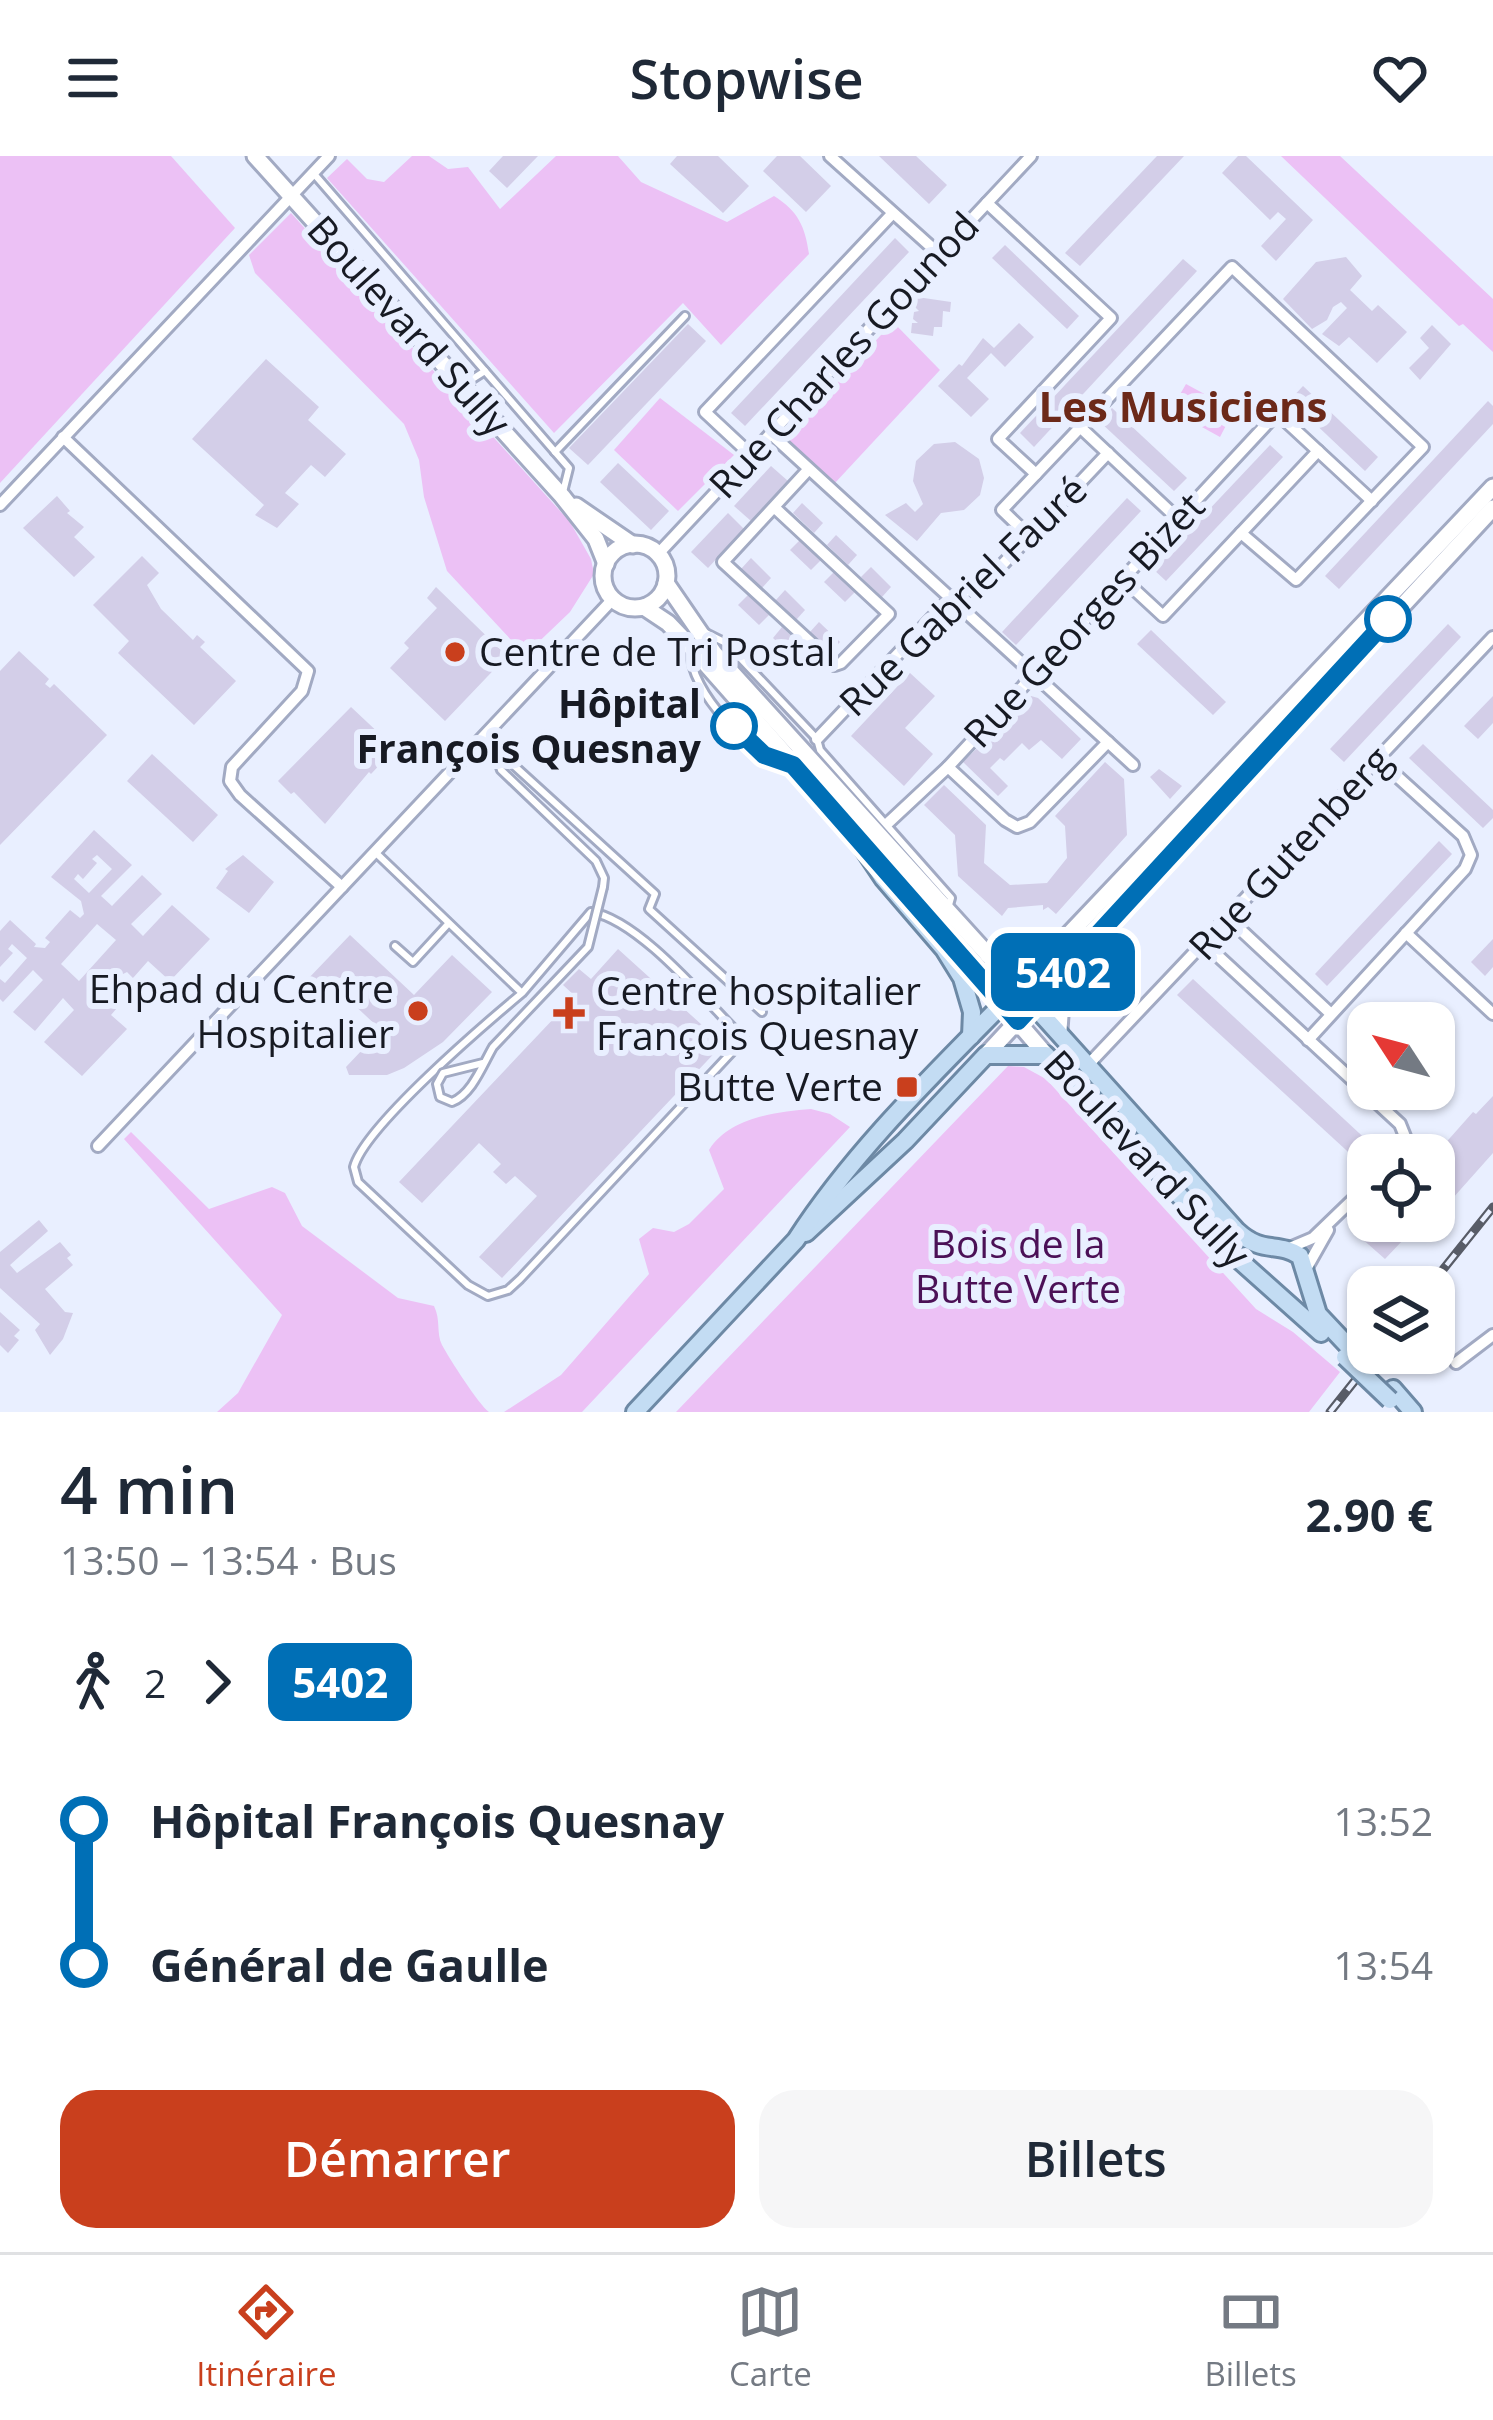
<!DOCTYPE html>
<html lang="fr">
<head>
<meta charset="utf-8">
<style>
	body { margin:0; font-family:"Open Sans",sans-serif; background:#f6f6f7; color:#1f2937; height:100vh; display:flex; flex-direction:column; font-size:45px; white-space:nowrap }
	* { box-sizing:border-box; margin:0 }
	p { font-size:39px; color:#747a83 }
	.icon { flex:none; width:66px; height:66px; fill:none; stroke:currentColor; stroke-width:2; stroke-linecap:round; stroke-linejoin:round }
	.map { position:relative; height:1256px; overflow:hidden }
	.side { display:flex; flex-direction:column; background:#fff; flex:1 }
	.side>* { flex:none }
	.badge { padding:0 24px; border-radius:18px; font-size:42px; line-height:78px }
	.needle { width:78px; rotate:306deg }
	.controls { position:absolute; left:1347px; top:846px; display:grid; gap:24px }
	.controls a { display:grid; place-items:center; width:108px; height:108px; border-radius:24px; background:#fff; box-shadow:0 3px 9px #0004; font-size:60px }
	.map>.badge { position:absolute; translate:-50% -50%; box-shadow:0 0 0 6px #fff }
	.legs { display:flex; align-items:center; gap:18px; height:132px; padding:0 60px; font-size:39px }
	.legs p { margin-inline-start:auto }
	.headline { display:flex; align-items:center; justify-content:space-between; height:204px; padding:0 60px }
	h1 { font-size:66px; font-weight:600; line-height:90px }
	.button { display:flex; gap:24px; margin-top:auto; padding:24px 60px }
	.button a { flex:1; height:138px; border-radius:36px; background:#c93f1d; color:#fff; font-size:48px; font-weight:600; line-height:138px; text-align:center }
	.button a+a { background:#f6f6f7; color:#1f2937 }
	ul { padding:0 60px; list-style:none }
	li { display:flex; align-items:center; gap:42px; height:144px; font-size:45px }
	li i { display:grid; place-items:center; width:18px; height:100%; margin:0 15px; background:currentColor }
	li i::after { content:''; width:30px; height:30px; margin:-15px; border:9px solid; border-radius:50%; background:#fff }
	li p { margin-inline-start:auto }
	li:first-child i { background:linear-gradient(#0000 50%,currentColor 0) }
	li:last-child i { background:linear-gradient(currentColor 50%,#0000 0) }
	header { display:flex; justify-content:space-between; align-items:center; height:156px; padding:0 60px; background:#fff; font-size:54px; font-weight:600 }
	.tabs { display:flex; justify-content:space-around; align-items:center; height:168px; border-top:3px solid #e0e1e3; background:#fff; font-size:33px; color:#747a83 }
	.tabs a { display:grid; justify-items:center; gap:6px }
	.tabs .on { color:#c93f1d }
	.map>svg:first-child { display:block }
	.green { fill:#ecc1f5 }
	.building { fill:#d3cee8; fill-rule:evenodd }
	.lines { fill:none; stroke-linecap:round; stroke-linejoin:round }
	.lane-casing { stroke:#a2aac3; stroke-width:12 }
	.street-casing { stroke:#a2aac3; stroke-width:16 }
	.secondary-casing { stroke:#a2aac3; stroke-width:21 }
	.primary-casing { stroke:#6d89a5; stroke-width:22 }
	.lane { stroke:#fff; stroke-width:6 }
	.street { stroke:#fff; stroke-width:10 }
	.secondary { stroke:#fff; stroke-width:15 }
	.primary { stroke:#c3dcf3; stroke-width:16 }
	.rail-casing { stroke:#585c67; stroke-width:9 }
	.rail { stroke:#e9efff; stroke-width:4.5; stroke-dasharray:14; stroke-linecap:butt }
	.lane-bridge-casing { stroke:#a2aac3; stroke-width:12; stroke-linecap:butt }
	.primary-bridge-casing { stroke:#6d89a5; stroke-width:22; stroke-linecap:butt }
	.lane-bridge { stroke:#fff; stroke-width:6 }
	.primary-bridge { stroke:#c3dcf3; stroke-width:16 }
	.line-1-casing { stroke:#fff; stroke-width:27 }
	.line-1 { stroke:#006fb6; stroke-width:18 }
	.stop-1-dot { fill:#fff; stroke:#006fb6; stroke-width:6 }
	.poi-dot { fill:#c93f1d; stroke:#e9efff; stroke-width:4.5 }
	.labels { text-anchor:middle; stroke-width:12; stroke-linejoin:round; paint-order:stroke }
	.street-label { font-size:39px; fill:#171a23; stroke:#e9efff }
	.poi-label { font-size:39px; fill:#171a23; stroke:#e9efff; text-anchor:start }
	.stop-label { font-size:39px; font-weight:bold; fill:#171a23; stroke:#e9efff; text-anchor:end }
	.park-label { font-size:39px; fill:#4b1056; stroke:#e9efff }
	.neighbourhood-label { font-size:42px; font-weight:bold; fill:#6c2919; stroke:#e9efff }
</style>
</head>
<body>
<header><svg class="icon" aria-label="menu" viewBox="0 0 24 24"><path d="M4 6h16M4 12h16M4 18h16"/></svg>Stopwise<svg class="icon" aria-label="heart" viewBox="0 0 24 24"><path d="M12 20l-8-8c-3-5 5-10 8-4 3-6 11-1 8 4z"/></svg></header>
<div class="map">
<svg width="1493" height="1256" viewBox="0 0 1493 1256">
	<rect width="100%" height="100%" fill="#e9efff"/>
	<!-- green -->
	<g class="green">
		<polygon points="0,0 171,0 235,72 0,327"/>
		<path d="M412 0H429L448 13 468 11 500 53 556 0H618L641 26 727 66 774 40C798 55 805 70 809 98L721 189 683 147 554 277 327 22 347 3 367 23 384 26Z"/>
		<polygon points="1281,0 1340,0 1493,143 1493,196 1463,168 1459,170"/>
		<polygon points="291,57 570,366 591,403 594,418 570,456 525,499 447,415 424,341 419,304 404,268 255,117 249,99"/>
		<polygon points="893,166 940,214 834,328 784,284"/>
		<polygon points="1186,228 1234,254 1220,281 1171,254"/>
		<polygon points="660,242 734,299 678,355 614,294"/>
		<polygon points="1008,910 1024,911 1046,923 1256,1153 1293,1176 1340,1216 1309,1256 676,1256"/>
		<path d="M811 953 830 958 850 971 582 1256H504L561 1219 649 1118 639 1083 653 1072 674 1076 689 1068 724 1033 709 994C729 962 775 956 811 953Z"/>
		<path d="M131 976 209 1053 272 1031 285 1037 302 1070 398 1142 434 1150C441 1164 436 1177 442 1189 449 1202 479 1249 489 1256H217L238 1237 282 1159 124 983Z"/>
	</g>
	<!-- building -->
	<g class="building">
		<polygon points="503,0 538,0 507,32 489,15"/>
		<polygon points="677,0 718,0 749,30 723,57 670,8"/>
		<polygon points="777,0 800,0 831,30 806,56 763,15"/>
		<polygon points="879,0 916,0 947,29 929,48"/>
		<polygon points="1157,0 1184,0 1080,110 1065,97"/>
		<polygon points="1238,0 1246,0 1313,64 1276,105 1261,90 1286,63 1278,56 1270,64 1222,17"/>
		<polygon points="895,82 909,96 745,270 731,257"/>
		<polygon points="1005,89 1079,160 1067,173 992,102"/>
		<polygon points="1346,101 1362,120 1350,134 1372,155 1378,149 1407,176 1377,207 1349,181 1339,190 1322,178 1347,152 1341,146 1333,151 1327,164 1312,173 1283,143 1316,106"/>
		<polygon points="1183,103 1197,115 1034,291 1020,277"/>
		<polygon points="917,141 951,146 950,156 943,155 942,171 934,171 933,180 911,177 912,167 918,167 913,163 914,156 919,155 915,151"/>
		<polygon points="1019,167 1034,181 1005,211 991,197 967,222 989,243 971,261 938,230 959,208 962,210 983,182 994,192"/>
		<polygon points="688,168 706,185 588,309 569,292"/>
		<polygon points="1432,169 1451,188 1420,224 1409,212 1429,192 1420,182"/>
		<polygon points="266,203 319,251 308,264 346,298 325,321 311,309 285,337 299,348 277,372 255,359 264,349 192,283"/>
		<polygon points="1303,230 1378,301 1365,315 1290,244"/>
		<polygon points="1488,245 1493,250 1493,268 1339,433 1325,420"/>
		<polygon points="1112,252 1187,322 1174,335 1099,265"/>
		<polygon points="955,286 979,303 984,322 980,339 964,354 941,357 917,385 885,359 906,347 915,356 923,348 913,325 916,305 934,288"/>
		<polygon points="1270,289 1283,301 1166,425 1153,413"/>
		<polygon points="618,307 669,355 651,374 600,326"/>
		<polygon points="771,310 788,325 751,365 734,350"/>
		<polygon points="57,340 70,355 67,357 84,371 74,381 95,401 74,421 23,372"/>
		<polygon points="1127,342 1141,355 1016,489 1002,476"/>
		<polygon points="802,347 823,367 814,377 793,357"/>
		<polygon points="728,357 744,373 708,412 691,396"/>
		<polygon points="836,379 857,399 848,409 827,389"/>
		<polygon points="800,384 821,404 811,414 790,394"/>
		<polygon points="142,400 159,417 147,429 161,453 193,484 197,479 205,486 200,491 236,525 194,569 118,497 129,485 93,449"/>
		<polygon points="751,402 771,422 762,432 741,413"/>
		<polygon points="871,411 891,431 882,441 861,421"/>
		<polygon points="834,416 855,436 845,446 824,426"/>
		<polygon points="436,431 507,500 445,565 390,512 409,492 404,487 437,452 427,442"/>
		<polygon points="785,434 805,454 796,464 775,445"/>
		<polygon points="748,439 769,459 759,469 738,449"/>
		<polygon points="819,466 840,486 830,496 809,477"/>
		<polygon points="1448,468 1461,481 1344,606 1330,593"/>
		<polygon points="782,471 803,491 793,501 773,482"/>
		<polygon points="1151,474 1226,546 1213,559 1137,488"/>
		<polygon points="19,495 49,523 45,528 50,532 54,528 107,579 0,689 0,515"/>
		<polygon points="910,517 935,540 905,572 933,598 904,630 851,580"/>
		<polygon points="1031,540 1038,542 1081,583 1062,603 1041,584 1029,594 1022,587 1004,605 1000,602 990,612 1008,630 998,640 963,606"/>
		<polygon points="1493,540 1493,567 1478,583 1464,570"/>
		<polygon points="351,551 400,597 397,599 390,593 388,600 371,618 369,616 325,668 294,636 291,638 278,625"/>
		<polygon points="1423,588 1493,654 1493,662 1483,672 1409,602"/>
		<polygon points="152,598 218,659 193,686 127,625"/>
		<polygon points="1105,606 1124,623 1127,679 1056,758 1048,751 1043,754 1043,749 1008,752 1002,760 958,720 955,679 924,649 944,629 986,669 984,707 1010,729 1047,727 1067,702 1065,670 1055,660"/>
		<polygon points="1159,613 1182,630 1170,643 1150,621"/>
		<path d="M94 674 132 709 101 740 112 750 142 719 162 738 131 768 143 780 172 749 210 783 170 825 148 805 133 822 127 816 123 818V835L116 841 122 846 111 859 127 873 82 920 44 886 74 854 63 842 35 875 13 856 43 824 33 814 3 846 0 843V823L5 827 27 802 12 788 8 793 13 797 0 811V775L10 764 36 788 34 791 45 792 50 786 45 782 70 754 80 762 84 758 81 745 51 721ZM97 699 112 713 89 737 74 723 78 718 83 723 97 707 92 703ZM97 768 116 784 79 825 61 808Z"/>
		<polygon points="1439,685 1452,698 1327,830 1315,818"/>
		<polygon points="243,699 274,726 249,757 216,732 228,715 225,713"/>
		<polygon points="350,779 414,839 452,799 492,836 443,886 404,912 387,919 349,919 346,911 381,874 332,828 312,850 305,838 307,824"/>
		<polygon points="1493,783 1493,811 1485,820 1471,806"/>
		<polygon points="618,793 723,888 502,1122 479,1101 537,1040 515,1020 506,1028 493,1016 501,1008 479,987 422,1047 399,1026 575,840 563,829 579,813 591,823"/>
		<polygon points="1193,823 1372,989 1358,1005 1177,839"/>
		<polygon points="1493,940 1493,997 1452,1043 1434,1027 1434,1000 1473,956 1476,958"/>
		<polygon points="1368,1057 1368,1065 1421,1065 1385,1103 1352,1074"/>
		<polygon points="39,1064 48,1075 10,1109 17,1117 60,1086 71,1099 67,1102 73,1109 45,1133 65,1156 73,1157 63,1183 50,1199 35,1174 40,1168 0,1132 0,1096"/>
		<polygon points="0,1156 20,1174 14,1180 19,1184 8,1197 0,1189"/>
	</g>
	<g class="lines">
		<!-- lane casing -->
		<g class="lane-casing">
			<g id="lane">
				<polyline points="315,19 569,312 563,336"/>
				<polyline points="463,229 485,215"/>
				<polyline points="555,296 685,160"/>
				<polyline points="706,477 726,487 817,583 820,594 951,742 949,749"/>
				<path d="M690 494C690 536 750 599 790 608"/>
				<polyline points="478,586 498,605 509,605 655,738 649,753 762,856"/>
				<polyline points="498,605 501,614 596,705 604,722 603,731"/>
				<path d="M375 696 522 837 591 756C640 764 707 847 744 883L520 1123 508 1134 488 1140 468 1129 358 1026 354 1011C364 971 486 867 522 837"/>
				<polyline points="395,790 413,806 448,768"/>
			</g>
		</g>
		<!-- street casing -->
		<g class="street-casing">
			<g id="street">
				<polyline points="830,0 939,98"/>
				<polyline points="987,47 1111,162 998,283 1036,318"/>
				<polyline points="1080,271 1178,363"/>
				<polyline points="771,278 1133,609"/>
				<polyline points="63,281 308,515 302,535 232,611 230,625 240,639 342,731"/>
				<polyline points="751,299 705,256 892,58"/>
				<polyline points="0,349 329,0"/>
				<polyline points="774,351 889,458 841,507 835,509 723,406 808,314"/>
				<polyline points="1029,380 1002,354 1232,111 1423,291 1296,424 1241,377"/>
				<polyline points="658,398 1031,0"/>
				<polyline points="1122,422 1163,460 1318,295"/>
				<polyline points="817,583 951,442 985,427 1108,297"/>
				<polyline points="948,611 1005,664 1017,671 1030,666 1108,586"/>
				<polyline points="888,667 948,611 1277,257 1372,345"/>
				<polyline points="1229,763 1331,858"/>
				<polyline points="1406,777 1493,858"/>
				<polyline points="1205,788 1400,968 1406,983 1396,999"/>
				<polyline points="1308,884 1465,713 1471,699 1463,680 1378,603"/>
				<polyline points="1086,911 1493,481"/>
				<polyline points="98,990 613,443"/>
				<polyline points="1287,1093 1313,1082 1368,1029"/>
				<polyline points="1306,1113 1328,1074"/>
				<polyline points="1456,1207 1493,1179"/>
			</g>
		</g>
		<!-- secondary casing -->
		<g class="secondary-casing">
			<g id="secondary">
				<polyline points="255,0 562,340 596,383 606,408"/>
				<polyline points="576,350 633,389"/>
				<circle cx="635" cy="420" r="32"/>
				<polyline points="666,427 714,497 1018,832 1493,331"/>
				<polyline points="644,451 668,467 690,490 854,676"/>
				<polyline points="874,699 1046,899"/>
				<polyline points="988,799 1023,801 1051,793"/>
				<polyline points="1059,874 1063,817"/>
				<polyline points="986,899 1493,352"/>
			</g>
		</g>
		<!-- primary casing -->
		<g class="primary-casing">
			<g id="primary">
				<polyline points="849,671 883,722 944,793 962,822 972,856 971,880"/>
				<polyline points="806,1077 905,985 986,899 1046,899 1138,993 1228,1094 1321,1177"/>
				<polyline points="1393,1233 1413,1256"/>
				<path d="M635 1256 796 1084C856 991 941 911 1018 832L1237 1075C1263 1099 1277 1085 1300 1100L1318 1158 1349 1191"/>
			</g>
		</g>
		<!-- lane -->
		<use href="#lane" class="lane"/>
		<!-- street -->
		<use href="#street" class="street"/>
		<!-- secondary -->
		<use href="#secondary" class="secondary"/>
		<!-- primary -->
		<use href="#primary" class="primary"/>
		<!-- rail casing -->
		<g class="rail-casing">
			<g id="rail">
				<polyline points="1429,1131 1493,1051"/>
				<polyline points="1330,1256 1377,1197"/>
			</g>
		</g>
		<!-- rail -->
		<use href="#rail" class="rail"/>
		<!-- lane-bridge casing -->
		<g class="lane-bridge-casing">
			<path id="lane-bridge" d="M483 907 443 917 437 928 440 941 452 946C472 938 482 910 493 891L588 791 603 731"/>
		</g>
		<!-- primary-bridge casing -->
		<g class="primary-bridge-casing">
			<polyline id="primary-bridge" points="1345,1201 1390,1244"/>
		</g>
		<!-- lane-bridge -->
		<use href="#lane-bridge" class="lane-bridge"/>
		<!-- primary-bridge -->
		<use href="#primary-bridge" class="primary-bridge"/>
	</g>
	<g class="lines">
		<!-- line-1 casing -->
		<g class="line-1-casing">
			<polyline id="line-1" points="734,570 764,599 793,609 1018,865 1388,463"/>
		</g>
		<!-- line-1 -->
		<use href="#line-1" class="line-1"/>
	</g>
	<!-- markers -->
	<g class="stop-1-dot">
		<circle cx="1388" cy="463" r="21"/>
		<circle cx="734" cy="570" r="21"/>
	</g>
	<g class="poi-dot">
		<circle cx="455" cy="496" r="12"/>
		<circle cx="418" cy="855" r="12"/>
		<path d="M563 839h12v12h12v12h-12v12h-12v-12h-12v-12h12z"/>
		<rect x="895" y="919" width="24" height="24" rx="6"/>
	</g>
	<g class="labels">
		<!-- street labels -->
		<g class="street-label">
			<text transform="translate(409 170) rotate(48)" y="14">Boulevard Sully</text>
			<text transform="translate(844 199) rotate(-47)" y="14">Rue Charles Gounod</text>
			<text transform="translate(963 440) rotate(-44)" y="14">Rue Gabriel Fauré</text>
			<text transform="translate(1084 464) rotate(-47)" y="14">Rue Georges Bizet</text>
			<text transform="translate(1290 697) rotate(-47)" y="14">Rue Gutenberg</text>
			<text transform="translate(1147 1003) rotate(47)" y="14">Boulevard Sully</text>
		</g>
		<!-- poi labels -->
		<g class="poi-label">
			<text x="479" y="510">Centre de Tri Postal</text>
			<text x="394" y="847" text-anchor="end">Ehpad du Centre<tspan x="394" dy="45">Hospitalier</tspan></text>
			<text x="596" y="849">Centre hospitalier<tspan x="596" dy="45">François Quesnay</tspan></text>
			<text x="883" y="945" text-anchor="end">Butte Verte</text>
		</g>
		<!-- stop labels -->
		<g class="stop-label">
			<text x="701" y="562">Hôpital<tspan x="701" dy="45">François Quesnay</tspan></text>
		</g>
		<!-- park labels -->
		<g class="park-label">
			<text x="1018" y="1102">Bois de la<tspan x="1018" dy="45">Butte Verte</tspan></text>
		</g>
		<!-- neighbourhood labels -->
		<g class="neighbourhood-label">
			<text x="1183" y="266">Les Musiciens</text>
		</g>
	</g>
</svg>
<div class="controls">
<a><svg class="needle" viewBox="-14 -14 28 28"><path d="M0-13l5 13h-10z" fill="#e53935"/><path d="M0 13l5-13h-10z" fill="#747a83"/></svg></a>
<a><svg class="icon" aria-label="locate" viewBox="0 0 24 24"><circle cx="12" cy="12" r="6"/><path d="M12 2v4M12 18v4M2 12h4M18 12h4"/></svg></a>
<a><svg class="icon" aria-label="layers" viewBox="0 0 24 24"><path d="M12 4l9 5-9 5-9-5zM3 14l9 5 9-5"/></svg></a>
</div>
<b class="badge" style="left:1063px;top:816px;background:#006fb6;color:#fff">5402</b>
</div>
<section class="side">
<div class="headline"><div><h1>4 min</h1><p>13:50 – 13:54 · Bus</p></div><b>2.90 €</b></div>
<div class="legs"><svg class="icon" aria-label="walk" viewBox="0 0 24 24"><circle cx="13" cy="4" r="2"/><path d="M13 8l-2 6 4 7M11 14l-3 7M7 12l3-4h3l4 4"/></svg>2<svg class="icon" aria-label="forward" viewBox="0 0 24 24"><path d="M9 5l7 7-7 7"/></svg><b class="badge" style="background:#006fb6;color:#fff">5402</b></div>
<ul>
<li><i style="color:#006fb6"></i><b>Hôpital François Quesnay</b><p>13:52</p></li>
<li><i style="color:#006fb6"></i><b>Général de Gaulle</b><p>13:54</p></li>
</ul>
<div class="button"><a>Démarrer</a><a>Billets</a></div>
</section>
<nav class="tabs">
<a class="on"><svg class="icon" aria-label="directions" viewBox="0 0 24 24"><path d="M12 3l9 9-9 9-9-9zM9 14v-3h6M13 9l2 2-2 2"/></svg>Itinéraire</a>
<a><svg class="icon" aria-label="map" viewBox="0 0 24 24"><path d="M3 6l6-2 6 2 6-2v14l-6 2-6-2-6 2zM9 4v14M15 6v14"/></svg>Carte</a>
<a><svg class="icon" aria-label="tickets" viewBox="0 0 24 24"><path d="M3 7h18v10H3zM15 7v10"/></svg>Billets</a>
</nav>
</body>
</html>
